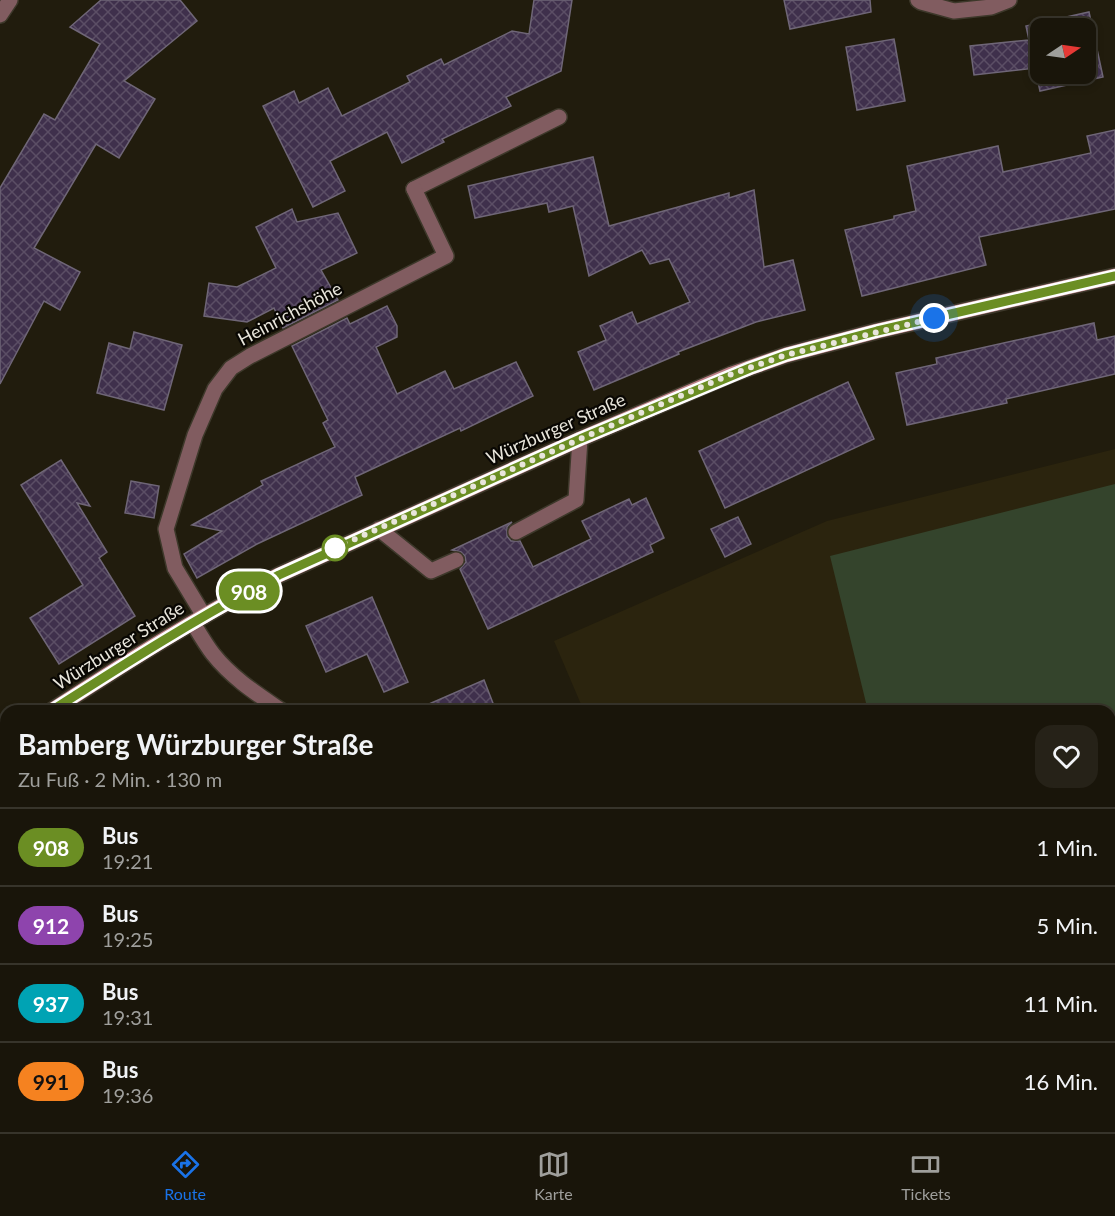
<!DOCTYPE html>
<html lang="de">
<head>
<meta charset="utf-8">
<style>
	body { margin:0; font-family:Lato,sans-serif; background:#262218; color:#f1f3f6; height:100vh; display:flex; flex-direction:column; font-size:22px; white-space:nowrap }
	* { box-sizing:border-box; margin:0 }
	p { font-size:20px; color:#9f9f9c }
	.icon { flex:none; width:33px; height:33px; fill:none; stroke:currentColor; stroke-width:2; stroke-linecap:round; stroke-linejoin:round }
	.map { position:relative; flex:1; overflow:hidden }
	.drawer { position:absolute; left:0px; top:705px; width:1116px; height:428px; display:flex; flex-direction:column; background:#19150a; border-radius:18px 18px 0 0; box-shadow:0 3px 9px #0003,0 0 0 2px #37342b }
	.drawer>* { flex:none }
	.badge { padding:0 12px; border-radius:20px; font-size:21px; line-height:39px }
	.needle { width:39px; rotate:77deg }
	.controls { position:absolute; left:1030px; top:18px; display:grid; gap:12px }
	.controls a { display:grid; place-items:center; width:66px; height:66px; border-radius:12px; background:#19150a; box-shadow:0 3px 9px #0003,0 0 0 2px #37342b; font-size:30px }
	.you { position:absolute; width:30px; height:30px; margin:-15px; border:4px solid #fff; border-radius:50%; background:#1a73e8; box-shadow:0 0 0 9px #1a73e833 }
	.map>.badge { position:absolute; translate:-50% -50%; box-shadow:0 0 0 3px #fff }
	.round { display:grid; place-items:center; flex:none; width:63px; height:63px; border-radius:18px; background:#262218 }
	.summary { display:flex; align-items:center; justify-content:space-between; height:102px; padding:0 18px }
	h1 { font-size:28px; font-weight:700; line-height:45px }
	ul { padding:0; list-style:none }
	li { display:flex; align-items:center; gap:18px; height:78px; padding:0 18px; border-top:2px solid #37342b }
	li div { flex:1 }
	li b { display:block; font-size:22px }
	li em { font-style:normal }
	li .badge { min-width:66px; font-weight:700; text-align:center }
	.tab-bar { display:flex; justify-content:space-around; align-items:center; height:84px; border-top:2px solid #37342b; background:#19150a; font-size:16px; color:#9f9f9c }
	.tab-bar a { display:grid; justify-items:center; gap:3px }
	.tab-bar .on { color:#1a73e8 }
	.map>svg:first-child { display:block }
	.built { fill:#2b240e }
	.pitch { fill:#34442c }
	.building { fill:url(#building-cross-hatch); stroke:#6f6677; stroke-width:1.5; fill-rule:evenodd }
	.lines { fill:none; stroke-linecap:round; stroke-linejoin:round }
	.lane-casing { stroke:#3d382a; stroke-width:18 }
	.street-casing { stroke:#3d382a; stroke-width:18 }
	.secondary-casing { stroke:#3d382a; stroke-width:18 }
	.lane { stroke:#815c60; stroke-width:15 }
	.street { stroke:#815c60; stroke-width:15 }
	.secondary { stroke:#bb7f86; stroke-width:15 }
	.line-casing { stroke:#fff; stroke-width:14 }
	.line { stroke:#6b8e23; stroke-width:9 }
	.walk { stroke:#e8e5db; stroke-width:6; stroke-dasharray:0 10.8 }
	.stop-dot { fill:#fff; stroke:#6b8e23; stroke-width:3 }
	.labels { text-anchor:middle; stroke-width:4.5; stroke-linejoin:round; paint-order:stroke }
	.street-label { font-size:18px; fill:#e8e5db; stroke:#090703 }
</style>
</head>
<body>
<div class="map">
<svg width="1115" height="1132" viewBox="0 0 1115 1132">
	<defs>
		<pattern id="building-cross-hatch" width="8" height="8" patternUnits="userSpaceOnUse" patternTransform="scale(1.5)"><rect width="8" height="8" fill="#3f304c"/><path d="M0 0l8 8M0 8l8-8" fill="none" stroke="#5b4e65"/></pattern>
	</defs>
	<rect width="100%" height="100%" fill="#211c0d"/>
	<!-- built -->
	<polygon class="built" points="1115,449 1115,1132 923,1132 918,1127 1110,1126 1110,711 579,711 583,709 554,641 827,521"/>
	<!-- pitch -->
	<polygon class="pitch" points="1115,484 1115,720 1110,721 1110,711 868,711 830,556"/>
	<!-- building -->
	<g class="building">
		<polygon points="101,0 180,0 197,21 124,81 155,99 119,158 96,144 34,248 80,272 60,310 44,301 0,384 0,188 44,114 55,120 100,44 70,27"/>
		<polygon points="534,0 572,0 561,71 506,97 511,106 442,139 444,142 402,163 387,132 330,161 345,191 313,207 263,106 294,91 299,103 328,88 342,116 410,82 407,76 441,59 444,65 512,31 529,34"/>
		<polygon points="784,0 870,0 871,12 790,29"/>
		<path d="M1089 12 1103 77 1040 91 1035 68 974 75 970 46 1029 40 1026 26ZM1041 28H1086V74H1041Z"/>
		<polygon points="894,39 905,101 857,110 846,47"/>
		<polygon points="1115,130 1115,209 979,237 986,265 862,296 845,230 894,219 894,216 916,211 907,166 998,146 1003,172 1091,153 1087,136"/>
		<polygon points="593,157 609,226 729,193 729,198 754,190 764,267 793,260 805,310 756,322 678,352 679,354 594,390 578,352 606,340 600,326 632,312 637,324 690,302 669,259 650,264 642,250 589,276 573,206 549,212 547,203 475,218 468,186"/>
		<polygon points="292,209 297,222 338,213 357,253 321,270 338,300 283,328 274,308 247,322 204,316 209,283 237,287 276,268 256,227"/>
		<polygon points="387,306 397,326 397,337 376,347 397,394 445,371 454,389 516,362 533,396 461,431 460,428 355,477 362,495 257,544 197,578 184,554 222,531 192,525 263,485 261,481 335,447 323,423 328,420 292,346 347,318 350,324"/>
		<polygon points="1094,323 1097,340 1115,336 1115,374 1006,399 1007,403 907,425 896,373 937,364 936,358"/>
		<polygon points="134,332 182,345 164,410 97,393 109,343 130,349"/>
		<polygon points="848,382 874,439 725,508 699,451"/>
		<polygon points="61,460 90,506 77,503 107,552 99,558 135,616 59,664 30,618 83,585 21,485"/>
		<polygon points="131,481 159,486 154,518 125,513"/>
		<polygon points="646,498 664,538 650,545 653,552 488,629 460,569 466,562 465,556 461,552 452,550 512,522 507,527 507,536 511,541 520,541 533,567 591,539 582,521 629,499 632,505"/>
		<polygon points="738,517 751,544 725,557 711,529"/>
		<polygon points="372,597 408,682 384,692 367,654 326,672 306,626"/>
		<polygon points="484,680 496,711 413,711"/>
	</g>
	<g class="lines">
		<!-- lane casing -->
		<g class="lane-casing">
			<g id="lane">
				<polyline points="918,0 921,2 954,11 991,7 1009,0"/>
				<polyline points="414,189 559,117"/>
				<polyline points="379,529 431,571 456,560"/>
				<polyline points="516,532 576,500 580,439"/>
				<polyline points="1110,792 1115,791"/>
			</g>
		</g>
		<!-- street casing -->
		<g class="street-casing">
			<g id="street">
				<polyline points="0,15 10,0"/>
				<polyline points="204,616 175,568 166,529 195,435 215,389 231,368 250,356 446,256 414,189"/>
				<path d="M193 623C199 633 206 645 213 654 232 678 257 694 282 711"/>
				<polyline points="871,1126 877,1132"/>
			</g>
		</g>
		<!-- secondary casing -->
		<g class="secondary-casing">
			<g id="secondary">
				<path d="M51 711C125 663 200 615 279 575L580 439 732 374 786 355 877 331 1115 276"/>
				<polyline points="0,743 6,740"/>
			</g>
		</g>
		<!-- lane -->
		<use href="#lane" class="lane"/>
		<!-- street -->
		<use href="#street" class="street"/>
		<!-- secondary -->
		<use href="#secondary" class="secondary"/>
	</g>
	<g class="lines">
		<!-- line casing -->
		<g class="line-casing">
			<path id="line" d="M51 711C126 663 200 616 279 575L580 439 750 368 786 355 877 331 1115 276"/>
		</g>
		<!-- line -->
		<use href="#line" class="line"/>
		<!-- walk -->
		<polyline class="walk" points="335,548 580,439 732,374 786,355 934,318"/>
	</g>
	<!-- markers -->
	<circle class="stop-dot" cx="335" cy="548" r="12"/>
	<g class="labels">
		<!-- street labels -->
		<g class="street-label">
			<text transform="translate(290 314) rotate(-28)" y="6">Heinrichshöhe</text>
			<text transform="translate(556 429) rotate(-24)" y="6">Würzburger Straße</text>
			<text transform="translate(119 646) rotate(-32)" y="6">Würzburger Straße</text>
		</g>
	</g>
</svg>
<div class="controls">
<a><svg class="needle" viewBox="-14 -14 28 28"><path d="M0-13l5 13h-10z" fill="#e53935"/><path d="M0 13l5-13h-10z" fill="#9f9f9c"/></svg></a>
</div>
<div class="you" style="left:934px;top:318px"></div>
<b class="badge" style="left:249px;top:591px;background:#6b8e23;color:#fff">908</b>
<section class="drawer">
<div class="summary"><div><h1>Bamberg Würzburger Straße</h1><p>Zu Fuß · 2 Min. · 130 m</p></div><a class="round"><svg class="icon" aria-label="heart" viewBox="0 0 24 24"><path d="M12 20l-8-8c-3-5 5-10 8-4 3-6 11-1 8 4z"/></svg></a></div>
<ul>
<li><span class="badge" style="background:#6b8e23;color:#fff">908</span><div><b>Bus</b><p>19:21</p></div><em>1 Min.</em></li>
<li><span class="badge" style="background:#8e44ad;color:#fff">912</span><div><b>Bus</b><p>19:25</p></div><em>5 Min.</em></li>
<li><span class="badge" style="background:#00a3b4;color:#fff">937</span><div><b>Bus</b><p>19:31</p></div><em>11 Min.</em></li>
<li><span class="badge" style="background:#f58220;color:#111">991</span><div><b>Bus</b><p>19:36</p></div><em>16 Min.</em></li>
</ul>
</section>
</div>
<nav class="tab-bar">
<a class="on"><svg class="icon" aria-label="directions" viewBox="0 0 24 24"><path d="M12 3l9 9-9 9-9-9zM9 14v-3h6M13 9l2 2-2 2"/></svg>Route</a>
<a><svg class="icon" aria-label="map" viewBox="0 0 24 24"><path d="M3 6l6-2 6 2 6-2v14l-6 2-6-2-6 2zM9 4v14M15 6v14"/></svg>Karte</a>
<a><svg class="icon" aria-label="tickets" viewBox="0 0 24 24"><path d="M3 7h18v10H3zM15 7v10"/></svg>Tickets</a>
</nav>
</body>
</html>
